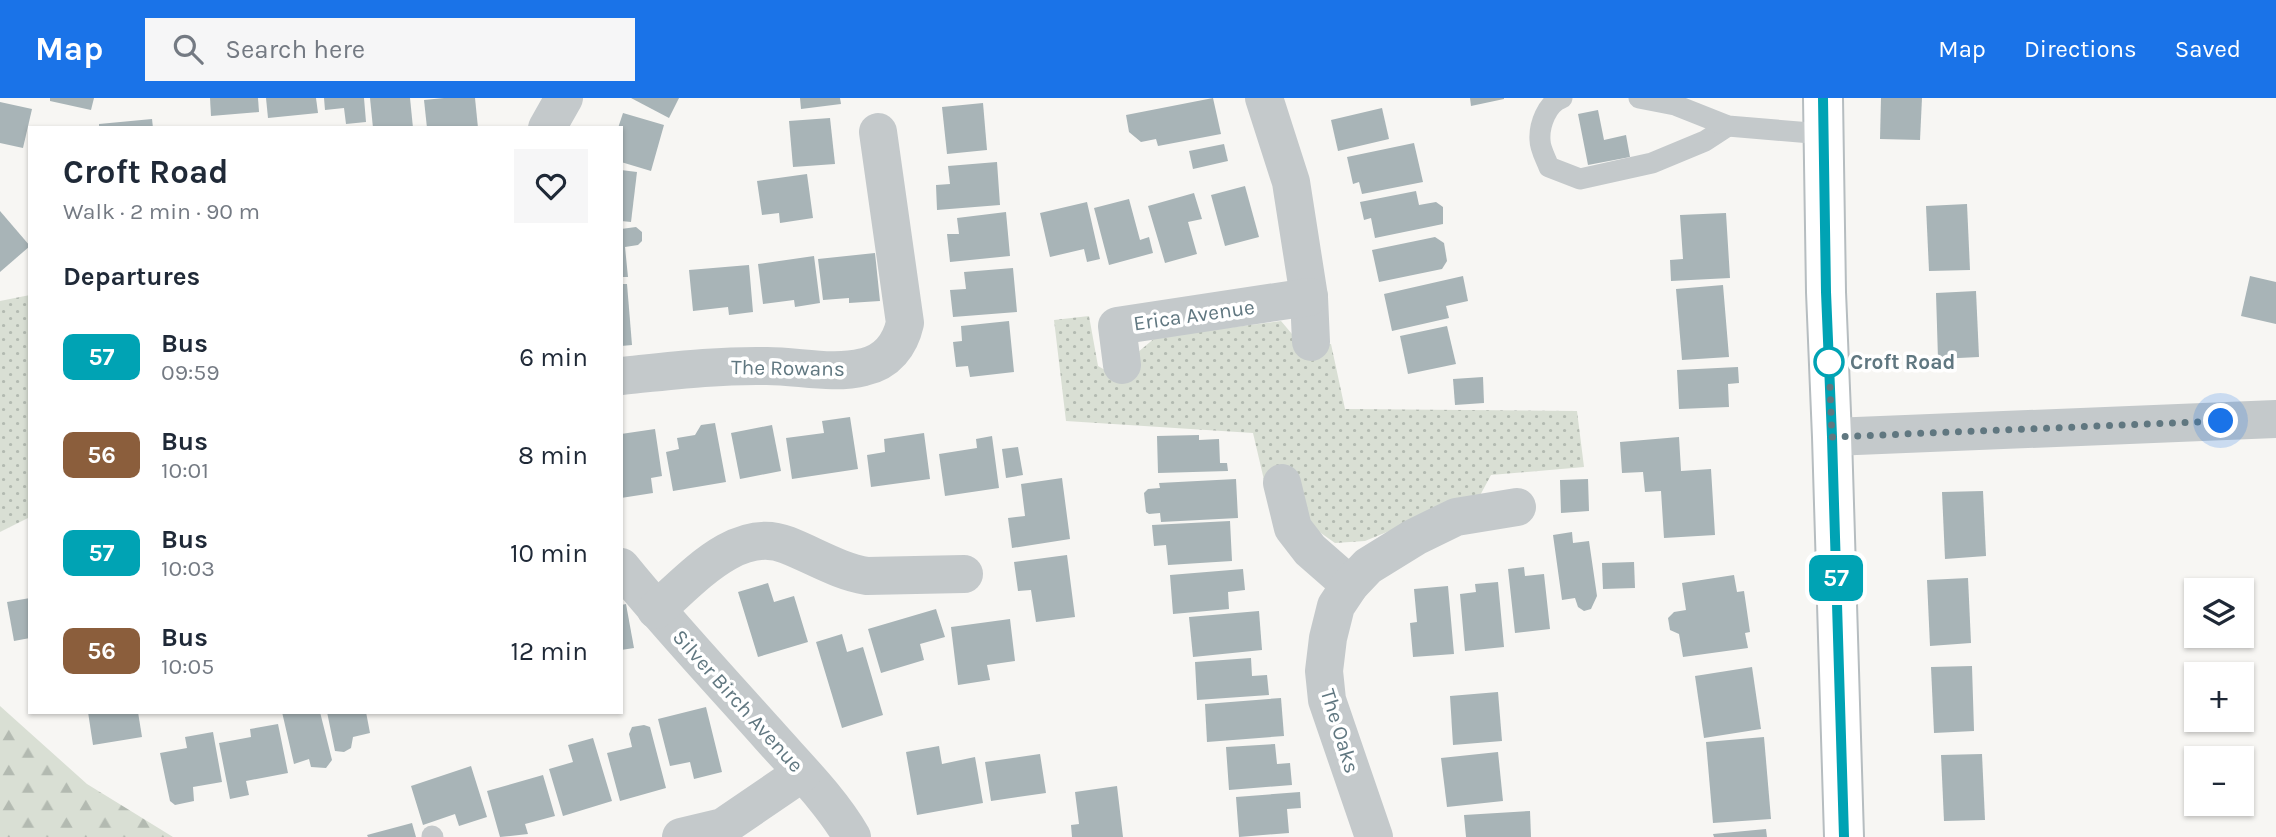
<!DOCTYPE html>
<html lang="en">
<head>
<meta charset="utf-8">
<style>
	body { margin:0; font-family:Karla,sans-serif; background:#f6f6f7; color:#1f2937; height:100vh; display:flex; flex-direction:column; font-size:26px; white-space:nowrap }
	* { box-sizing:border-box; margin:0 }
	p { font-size:23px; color:#747a83 }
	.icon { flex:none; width:38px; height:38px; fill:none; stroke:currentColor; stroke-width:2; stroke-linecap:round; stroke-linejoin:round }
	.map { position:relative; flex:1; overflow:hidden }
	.details { position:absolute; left:28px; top:28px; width:595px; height:588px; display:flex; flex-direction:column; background:#fff; border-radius:0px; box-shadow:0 2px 5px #0004 }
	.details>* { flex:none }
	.badge { padding:0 14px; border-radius:10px; font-size:24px; line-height:46px }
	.tools { position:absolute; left:2184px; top:480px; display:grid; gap:14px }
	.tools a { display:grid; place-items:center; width:70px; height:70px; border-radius:0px; background:#fff; box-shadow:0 2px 5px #0004; font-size:35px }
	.you { position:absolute; width:35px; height:35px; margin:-18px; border:5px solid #fff; border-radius:50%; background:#1a73e8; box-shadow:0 0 0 10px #1a73e833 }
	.map>.badge { position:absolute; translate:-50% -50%; box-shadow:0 0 0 4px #fff }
	h2 { padding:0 35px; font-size:26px; line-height:63px }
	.round { display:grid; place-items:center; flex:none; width:74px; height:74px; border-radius:0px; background:#f6f6f7 }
	.summary { display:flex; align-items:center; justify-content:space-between; height:119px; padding:0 35px }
	h1 { font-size:33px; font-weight:700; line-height:52px }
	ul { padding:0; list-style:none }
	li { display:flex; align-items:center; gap:21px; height:98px; padding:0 35px }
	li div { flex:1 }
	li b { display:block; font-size:26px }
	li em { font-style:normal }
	li .badge { min-width:77px; font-weight:700; text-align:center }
	header { display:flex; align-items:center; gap:42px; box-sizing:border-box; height:98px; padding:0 35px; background:#1a73e8; color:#fff }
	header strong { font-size:33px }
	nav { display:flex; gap:38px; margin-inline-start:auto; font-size:24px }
	.search { width:490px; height:63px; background:#f6f6f7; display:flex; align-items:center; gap:18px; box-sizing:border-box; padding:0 24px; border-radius:0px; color:#747a83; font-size:26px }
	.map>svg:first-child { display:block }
	.green { fill:url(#green-dots) }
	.forest { fill:url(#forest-firs) }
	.building { fill:#a8b4b7 }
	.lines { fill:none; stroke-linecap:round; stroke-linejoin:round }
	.secondary-casing { stroke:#b6bdc0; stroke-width:42 }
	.lane { stroke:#c4c9cb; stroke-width:21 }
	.street { stroke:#c4c9cb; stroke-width:38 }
	.secondary { stroke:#fff; stroke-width:38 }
	.line-casing { stroke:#fff; stroke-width:16 }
	.line { stroke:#00a3b4; stroke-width:10 }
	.walk { stroke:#607780; stroke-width:7; stroke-dasharray:0 12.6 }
	.stop-dot { fill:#fff; stroke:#00a3b4; stroke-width:3.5 }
	.labels { text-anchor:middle; stroke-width:7; stroke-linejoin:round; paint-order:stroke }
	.street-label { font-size:21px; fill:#607780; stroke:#fff }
	.stop-label { font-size:21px; font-weight:bold; fill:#607780; stroke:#fff; text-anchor:start }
</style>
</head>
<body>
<header>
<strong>Map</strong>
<div class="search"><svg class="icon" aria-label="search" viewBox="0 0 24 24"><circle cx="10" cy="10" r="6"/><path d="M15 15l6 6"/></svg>Search here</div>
<nav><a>Map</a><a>Directions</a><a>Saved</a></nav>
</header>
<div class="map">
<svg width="2276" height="739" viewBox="0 0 2276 739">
	<defs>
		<pattern id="green-dots" width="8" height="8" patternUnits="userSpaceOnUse" patternTransform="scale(1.75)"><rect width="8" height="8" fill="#d9dfd4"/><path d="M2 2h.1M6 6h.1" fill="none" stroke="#b3bab1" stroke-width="1.8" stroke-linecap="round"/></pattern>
		<pattern id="forest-firs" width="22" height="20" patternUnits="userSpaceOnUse" patternTransform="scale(1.75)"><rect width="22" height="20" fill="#d9dfd4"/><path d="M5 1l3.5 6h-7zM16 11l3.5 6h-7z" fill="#b3bab1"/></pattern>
	</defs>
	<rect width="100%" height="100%" fill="#f7f6f3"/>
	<!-- green -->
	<g class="green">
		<polygon points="30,197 30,419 0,434 0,203"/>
		<polygon points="1089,218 1098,268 1112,276 1156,239 1281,223 1292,236 1295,249 1331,246 1345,311 1577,313 1584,369 1491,377 1477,403 1426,418 1365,443 1335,445 1311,428 1264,382 1253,335 1066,323 1054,222"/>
	</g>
	<!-- forest -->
	<polygon class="forest" points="0,608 87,686 173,739 0,739"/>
	<!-- building -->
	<g class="building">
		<polygon points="50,0 94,0 91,12 50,3"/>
		<polygon points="210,0 258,0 259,14 211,18"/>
		<polygon points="266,0 316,0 318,15 268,20"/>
		<polygon points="324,0 364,0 366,24 346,26 344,10 325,12"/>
		<polygon points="370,0 410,0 413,30 373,30"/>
		<polygon points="444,0 475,0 478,30 427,30 424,2"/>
		<polygon points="631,0 679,0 669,20"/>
		<polygon points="800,0 840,0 841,6 801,11"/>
		<polygon points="1213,0 1221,36 1158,48 1156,41 1141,44 1129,34 1126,17"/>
		<polygon points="1470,0 1504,0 1504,1 1471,8"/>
		<polygon points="1881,0 1922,0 1920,42 1880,41"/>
		<polygon points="0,4 32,11 23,50 0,45"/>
		<polygon points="983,5 987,52 947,56 942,9"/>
		<polygon points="1382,10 1389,41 1338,53 1331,22"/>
		<polygon points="1598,12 1604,42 1626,37 1630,59 1588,67 1578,16"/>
		<polygon points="623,15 664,27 651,73 621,64 621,30 618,30"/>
		<polygon points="830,20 835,66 793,69 789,23"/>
		<polygon points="152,21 153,30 99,30 99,26"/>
		<polygon points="1414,45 1423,84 1362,96 1359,84 1353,86 1347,59"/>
		<polygon points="1224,46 1228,63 1193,71 1189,53"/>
		<polygon points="997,64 1000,107 937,112 936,87 950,86 948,68"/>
		<polygon points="621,72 637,74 631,124 621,123"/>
		<polygon points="807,76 813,120 780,125 779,115 762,117 757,83"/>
		<polygon points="1245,88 1259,139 1225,148 1211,97"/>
		<polygon points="1416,93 1419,107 1436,104 1443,109 1443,126 1375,140 1371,120 1364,122 1360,104"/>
		<polygon points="1194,95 1202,121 1188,124 1197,156 1165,165 1148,108"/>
		<polygon points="1129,101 1140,142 1149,139 1153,155 1109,167 1094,110"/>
		<polygon points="1087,104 1100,161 1087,164 1084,151 1050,159 1040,115"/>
		<polygon points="1967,106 1970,172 1929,173 1926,108"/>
		<polygon points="0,113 30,148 0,174"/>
		<polygon points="1006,114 1010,158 950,164 947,136 959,136 957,120"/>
		<polygon points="1726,115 1730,180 1671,183 1670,162 1683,161 1680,117"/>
		<polygon points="636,129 642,134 642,143 638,147 625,149 628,179 621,179 621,131"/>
		<polygon points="1435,139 1444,145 1447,163 1442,171 1379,184 1372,152"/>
		<polygon points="875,155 880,203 849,205 849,200 823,202 818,161"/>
		<polygon points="814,158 820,205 795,209 794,202 763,206 758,166"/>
		<polygon points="749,167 753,214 729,217 728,209 693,213 689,172"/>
		<polygon points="1013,170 1017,214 953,219 950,192 966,191 964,174"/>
		<polygon points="1463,178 1468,203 1446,208 1449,220 1392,233 1384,196"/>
		<polygon points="2250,178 2276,184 2276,226 2241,218"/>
		<polygon points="621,186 627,186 632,247 621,248"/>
		<polygon points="1723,187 1729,259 1682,262 1676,191"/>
		<polygon points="1976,193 1979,259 1938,261 1936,195"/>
		<polygon points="1009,223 1014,274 970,279 968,268 956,269 953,244 962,243 961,228"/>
		<polygon points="1447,228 1456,266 1408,276 1400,238"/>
		<polygon points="1738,269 1739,285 1728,286 1729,309 1679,311 1677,272"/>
		<polygon points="1483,279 1484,305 1455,307 1453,281"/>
		<polygon points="850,319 858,371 792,381 786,340 824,335 822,323"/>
		<polygon points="715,325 726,384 673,393 666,354 679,351 677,340 695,337 701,327"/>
		<polygon points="772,327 781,373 740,381 731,335"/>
		<polygon points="655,331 662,378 651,380 653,395 621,400 621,336"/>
		<polygon points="924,335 930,381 871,389 867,357 885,354 884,341"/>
		<polygon points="1199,337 1199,342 1219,341 1220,365 1227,365 1228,373 1158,375 1157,338"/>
		<polygon points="992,338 999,390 945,398 939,356 977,350 976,341"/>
		<polygon points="1679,339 1681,373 1711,371 1715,437 1664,440 1661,393 1645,394 1643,374 1622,375 1620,344"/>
		<polygon points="1018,349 1023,377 1006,380 1002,351"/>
		<polygon points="1062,380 1070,441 1012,450 1008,420 1025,418 1021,386"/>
		<polygon points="1236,381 1238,420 1161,424 1160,415 1149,416 1146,414 1144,395 1148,391 1160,390 1159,385"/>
		<polygon points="1588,381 1589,413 1561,415 1560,382"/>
		<polygon points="1983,393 1986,458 1945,461 1942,394"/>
		<polygon points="1230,423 1232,463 1168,467 1166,447 1154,448 1152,427"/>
		<polygon points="1572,434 1573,445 1589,443 1597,498 1591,511 1584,513 1578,509 1575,500 1562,502 1553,437"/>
		<polygon points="1067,457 1075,519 1036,524 1031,492 1018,493 1014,464"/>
		<polygon points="1634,464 1635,490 1603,491 1602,465"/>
		<polygon points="1524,469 1525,478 1544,476 1550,531 1515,535 1508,471"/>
		<polygon points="1243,471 1245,492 1228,494 1229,511 1173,516 1170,477"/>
		<polygon points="1734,477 1737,494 1744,493 1750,534 1745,535 1748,550 1683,559 1679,536 1670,532 1668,520 1674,514 1686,512 1682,485"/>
		<polygon points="1968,480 1971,545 1930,548 1927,482"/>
		<polygon points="1498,484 1504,549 1465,553 1460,496 1476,494 1475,486"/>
		<polygon points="768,485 774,504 794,498 808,544 758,559 738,494"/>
		<polygon points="1448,488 1454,556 1413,559 1410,525 1417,524 1414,491"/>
		<polygon points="30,500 30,540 14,543 7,504"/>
		<polygon points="626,506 634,550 621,552 621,507"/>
		<polygon points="936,511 945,539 920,546 924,562 881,575 868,531"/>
		<polygon points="1259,513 1262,552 1193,559 1189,519"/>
		<polygon points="1010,521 1015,563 987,567 990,582 958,587 951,529"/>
		<polygon points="842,536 847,554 863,549 883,617 842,630 816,544"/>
		<polygon points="1251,560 1252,578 1267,577 1269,597 1197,602 1195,564"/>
		<polygon points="1972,568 1974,633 1934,635 1931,569"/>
		<polygon points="1752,569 1761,631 1704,640 1695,578"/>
		<polygon points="1498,594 1502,643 1453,647 1450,598"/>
		<polygon points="1281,600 1284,638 1207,644 1205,606"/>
		<polygon points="706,609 722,674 694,681 690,664 670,668 658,621"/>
		<polygon points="88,614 138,614 142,639 93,647"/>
		<polygon points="282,614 320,614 332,662 326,670 311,669 309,661 294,666"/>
		<polygon points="327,614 366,614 370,635 353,639 351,650 344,654 335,653"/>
		<polygon points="278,626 288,675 246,683 249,697 230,701 219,645 251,639 250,631"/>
		<polygon points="644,627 650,629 666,690 620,703 607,655 632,649 629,636 632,629"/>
		<polygon points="213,634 222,684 193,689 194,703 175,707 170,703 160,655 187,650 185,639"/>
		<polygon points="1764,639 1771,721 1713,725 1706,644"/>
		<polygon points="593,640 612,703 563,718 549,671 573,664 568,647"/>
		<polygon points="1275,646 1277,666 1290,665 1292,687 1229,692 1226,649"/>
		<polygon points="939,648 942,666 975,659 983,705 917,717 906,654"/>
		<polygon points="1498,654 1503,703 1447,709 1441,660"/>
		<polygon points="1040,656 1046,695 991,703 985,664"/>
		<polygon points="1982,656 1985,722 1944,723 1941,657"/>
		<polygon points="471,668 487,719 459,728 455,716 423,727 411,688"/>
		<polygon points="543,677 555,718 525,726 528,736 500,739 487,693"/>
		<polygon points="1117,688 1123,739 1072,739 1071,727 1079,726 1075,694"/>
		<polygon points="1300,694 1301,710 1287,711 1289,735 1239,739 1236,699"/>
		<polygon points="1530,713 1531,739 1466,739 1464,717"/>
		<polygon points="412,725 416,739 368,739 367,737"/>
		<polygon points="1766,731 1767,739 1714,739 1713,736"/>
	</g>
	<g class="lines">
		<!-- secondary casing -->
		<g class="secondary-casing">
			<polyline id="secondary" points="1823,0 1826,194 1832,339 1844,739"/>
		</g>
		<!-- lane -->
		<g class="lane">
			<path d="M1562 0C1547 5 1539 27 1540 42 1540 51 1546 61 1549 69L1580 81 1652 65 1705 43 1728 28"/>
			<polyline points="1639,0 1675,7 1728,28 1823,36"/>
			<polyline points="432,738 433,739"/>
		</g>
		<!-- street -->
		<g class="street">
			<polyline points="1264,0 1291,84 1309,199 1311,244"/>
			<polyline points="547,30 564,0"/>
			<polyline points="1122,267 1117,228 1309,199"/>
			<path d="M621 278C670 273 718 267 767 268 799 268 832 277 864 269 887 264 900 247 905 225L878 34"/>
			<polyline points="1832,339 2276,321"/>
			<polyline points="1282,385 1293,430 1310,452 1350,487"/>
			<path d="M621 469C668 527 718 580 767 635 796 668 830 701 852 739"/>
			<path d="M656 512C691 482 737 427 787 447 815 458 838 473 867 478L964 476"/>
			<polyline points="681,739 723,729 802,675"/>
			<polyline points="1374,739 1327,602 1324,573 1328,540 1336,508 1350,487 1368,468 1415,439 1456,419 1517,409"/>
		</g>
		<!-- secondary -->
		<use href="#secondary" class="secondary"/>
	</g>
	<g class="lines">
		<!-- line casing -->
		<g class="line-casing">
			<polyline id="line" points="1823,0 1826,194 1832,339 1844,739"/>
		</g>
		<!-- line -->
		<use href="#line" class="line"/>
		<!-- walk -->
		<polyline class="walk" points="1829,264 1832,339 2221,323"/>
	</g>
	<!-- markers -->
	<circle class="stop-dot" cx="1829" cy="264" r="14"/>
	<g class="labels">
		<!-- street labels -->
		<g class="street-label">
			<text transform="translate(1194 217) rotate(-8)" y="7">Erica Avenue</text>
			<text transform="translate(788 270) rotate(1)" y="7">The Rowans</text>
			<text transform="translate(738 603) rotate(48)" y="7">Silver Birch Avenue</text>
			<text transform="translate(1340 633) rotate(73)" y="7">The Oaks</text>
		</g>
		<!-- stop labels -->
		<g class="stop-label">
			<text x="1850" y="271">Croft Road</text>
		</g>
	</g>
</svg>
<div class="tools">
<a><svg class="icon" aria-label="layers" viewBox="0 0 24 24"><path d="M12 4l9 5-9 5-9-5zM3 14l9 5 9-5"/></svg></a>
<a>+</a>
<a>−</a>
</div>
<div class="you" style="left:2221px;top:323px"></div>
<b class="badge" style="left:1836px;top:480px;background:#00a3b4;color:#fff">57</b>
<section class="details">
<div class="summary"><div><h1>Croft Road</h1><p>Walk · 2 min · 90 m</p></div><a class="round"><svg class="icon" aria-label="heart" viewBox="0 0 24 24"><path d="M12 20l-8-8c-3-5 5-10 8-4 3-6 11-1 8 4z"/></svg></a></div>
<h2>Departures</h2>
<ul>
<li><span class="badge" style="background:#00a3b4;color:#fff">57</span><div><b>Bus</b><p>09:59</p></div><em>6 min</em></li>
<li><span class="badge" style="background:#8b5e3c;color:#fff">56</span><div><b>Bus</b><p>10:01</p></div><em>8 min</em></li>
<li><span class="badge" style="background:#00a3b4;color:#fff">57</span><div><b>Bus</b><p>10:03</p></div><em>10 min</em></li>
<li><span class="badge" style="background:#8b5e3c;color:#fff">56</span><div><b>Bus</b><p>10:05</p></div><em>12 min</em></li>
</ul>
</section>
</div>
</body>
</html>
